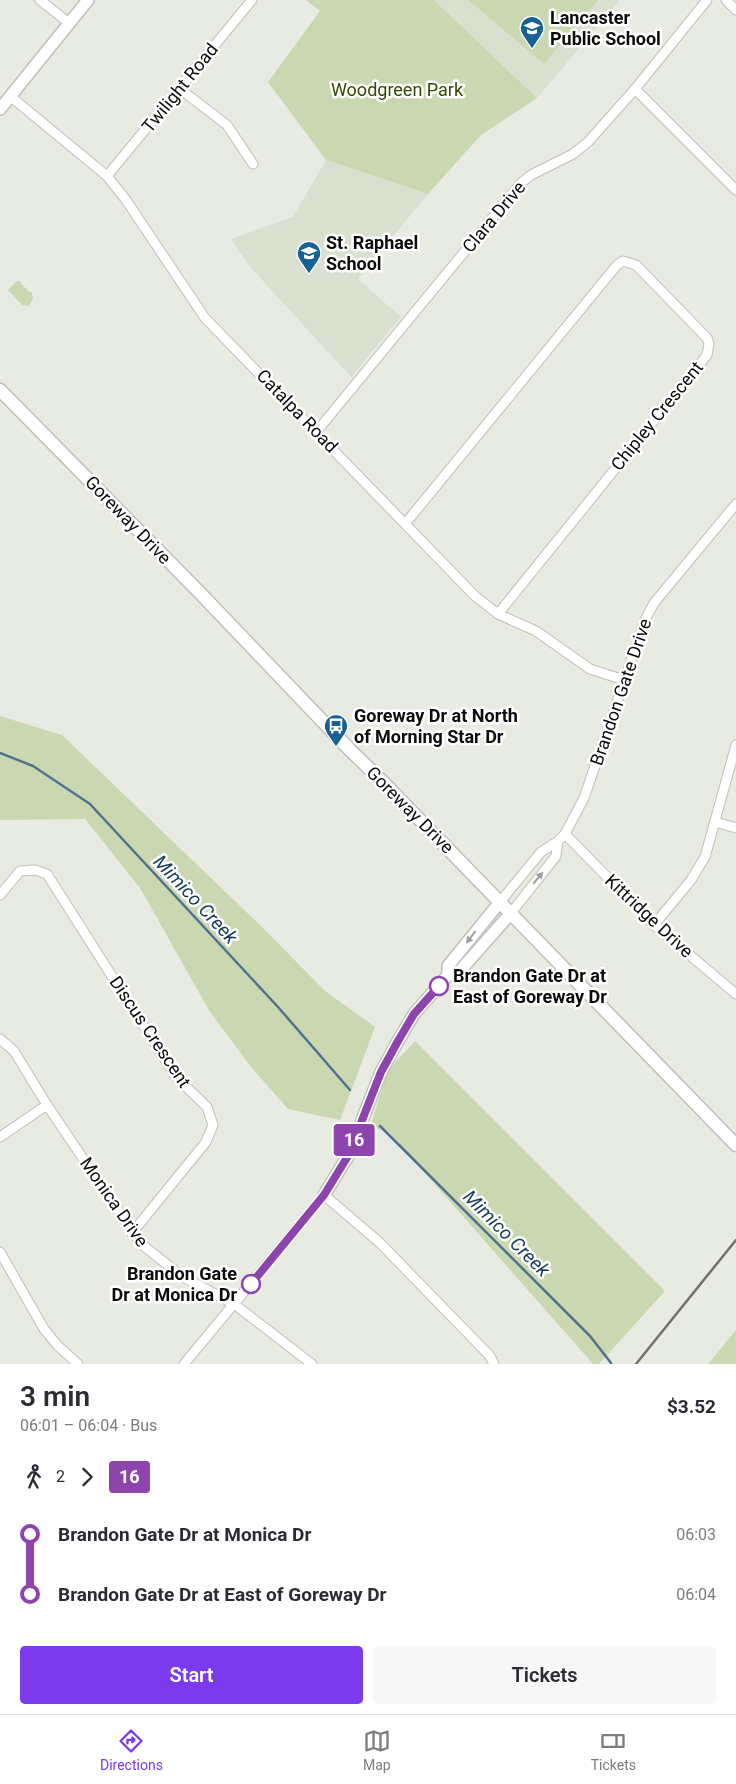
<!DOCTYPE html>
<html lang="en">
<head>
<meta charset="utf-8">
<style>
	body { margin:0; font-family:Roboto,sans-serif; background:#f7f7f7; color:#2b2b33; height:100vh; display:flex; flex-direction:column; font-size:19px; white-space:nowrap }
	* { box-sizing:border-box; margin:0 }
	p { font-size:16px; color:#7c7c81 }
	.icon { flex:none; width:28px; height:28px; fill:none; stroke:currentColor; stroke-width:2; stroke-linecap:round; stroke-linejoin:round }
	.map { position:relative; height:1364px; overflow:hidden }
	.panel { display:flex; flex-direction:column; background:#fff; flex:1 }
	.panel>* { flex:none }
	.badge { padding:0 10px; border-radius:4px; font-size:18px; line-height:32px }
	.map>.badge { position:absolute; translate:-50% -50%; box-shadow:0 0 0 2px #fff }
	.legs { display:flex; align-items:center; gap:8px; height:55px; padding:0 20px; font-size:16px }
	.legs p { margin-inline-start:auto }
	.summary { display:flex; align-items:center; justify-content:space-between; height:85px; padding:0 20px }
	h1 { font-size:28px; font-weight:600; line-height:38px }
	.primary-button { display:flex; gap:10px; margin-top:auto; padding:10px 20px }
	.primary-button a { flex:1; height:58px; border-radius:5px; background:#7c3aed; color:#fff; font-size:20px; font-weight:600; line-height:58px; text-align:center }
	.primary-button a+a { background:#f7f7f7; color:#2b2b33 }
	ul { padding:0 20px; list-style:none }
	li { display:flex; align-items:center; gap:18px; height:60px; font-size:19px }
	li i { display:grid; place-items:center; width:8px; height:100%; margin:0 6px; background:currentColor }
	li i::after { content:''; width:12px; height:12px; margin:-6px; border:4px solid; border-radius:50%; background:#fff }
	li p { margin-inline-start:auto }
	li:first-child i { background:linear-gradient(#0000 50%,currentColor 0) }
	li:last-child i { background:linear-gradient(currentColor 50%,#0000 0) }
	.dock { display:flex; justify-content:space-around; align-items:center; height:70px; border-top:1px solid #e1e1e2; background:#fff; font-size:14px; color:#7c7c81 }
	.dock a { display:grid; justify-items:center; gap:2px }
	.dock .on { color:#7c3aed }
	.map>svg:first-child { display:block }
	.built { fill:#dae0d0 }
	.green { fill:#cad8b1 }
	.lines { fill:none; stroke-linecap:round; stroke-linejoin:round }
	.stream { stroke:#4e728f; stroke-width:2.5 }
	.minor-casing { stroke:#bec1b9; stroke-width:11 }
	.tertiary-casing { stroke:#bec1b9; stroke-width:14 }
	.secondary-casing { stroke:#bec1b9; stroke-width:15 }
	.minor { stroke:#fff; stroke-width:9 }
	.tertiary { stroke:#fff; stroke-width:11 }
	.secondary { stroke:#fff; stroke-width:12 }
	.rail { stroke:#70726c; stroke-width:2.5 }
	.oneway { fill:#9d9e9d }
	.line-1-casing { stroke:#fff; stroke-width:11 }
	.line-1 { stroke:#8e44ad; stroke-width:8 }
	.stop-1-dot { fill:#fff; stroke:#8e44ad; stroke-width:2.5 }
	.labels { text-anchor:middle; stroke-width:5; stroke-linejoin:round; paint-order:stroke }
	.poi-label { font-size:18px; font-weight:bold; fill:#0b0c09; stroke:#fff; text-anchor:start }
	.street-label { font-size:18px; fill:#0b0c09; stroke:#fff }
	.park-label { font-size:18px; fill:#364700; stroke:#fff }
	.stop-label { font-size:18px; font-weight:bold; fill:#0b0c09; stroke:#fff; text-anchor:start }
	.water-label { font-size:19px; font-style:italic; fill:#133a58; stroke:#fff }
</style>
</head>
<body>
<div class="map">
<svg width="736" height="1364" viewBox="0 0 736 1364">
	<rect width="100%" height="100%" fill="#e8ebe2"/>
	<!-- built -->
	<g class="built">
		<polygon points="434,0 620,0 537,98"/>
		<polygon points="326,160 428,194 358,279 401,317 351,377 251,268 231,239 293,217"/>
	</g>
	<!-- green -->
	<g class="green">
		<polygon points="306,0 434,0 537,98 481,135 428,194 326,160 268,82 320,11"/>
		<polygon points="468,0 598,0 544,64"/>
		<polygon points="17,281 19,281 29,292 32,292 33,299 29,306 22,305 8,290"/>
		<polygon points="0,716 62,735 260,925 325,991 375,1027 340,1120 288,1109 251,1067 210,1012 140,888 85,819 0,820"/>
		<polygon points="415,1041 665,1291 599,1364 593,1364 388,1131 370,1127 388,1070"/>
		<polygon points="736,1330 736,1364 708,1364"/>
	</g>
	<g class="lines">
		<!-- stream -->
		<g class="stream">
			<polyline points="0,753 33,766 90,804 278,1007 350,1090"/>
			<polyline points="380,1126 590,1336 611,1363"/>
		</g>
		<!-- minor casing -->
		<g class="minor-casing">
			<g id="minor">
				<polyline points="40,0 69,23"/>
				<polyline points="726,0 736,10"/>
				<polyline points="180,89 227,125 253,164"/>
				<polyline points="635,89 736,190"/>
				<polyline points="10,96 107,176 126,200 205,318 475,596 498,614 536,631 590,669 624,680"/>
				<polyline points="107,176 252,0"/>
				<polyline points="317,431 521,183 531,175 573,154 588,142 635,89 707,0"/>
				<polyline points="405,524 617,265 623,261 636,265 707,338 709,344 707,355 498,614"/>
				<polyline points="715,822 736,828"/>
				<polyline points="565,834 654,925 736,994"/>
				<polyline points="0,895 20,871 35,870 47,874 176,1077 207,1107 213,1125 206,1142 132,1233"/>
				<polyline points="500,902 541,852 558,841 565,834 584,798 645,620 654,603 736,504"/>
				<polyline points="511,913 556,856 558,841"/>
				<polyline points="654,925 691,880 705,857 736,745"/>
				<polyline points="0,1039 14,1051 47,1105 140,1243 183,1277 234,1304 312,1364"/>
				<polyline points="0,1137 47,1105"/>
				<polyline points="0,1252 44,1329 58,1346 78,1364"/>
				<polyline points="184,1364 324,1195 380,1243 490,1356 494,1364"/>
			</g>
		</g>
		<!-- tertiary casing -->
		<g class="tertiary-casing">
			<g id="tertiary">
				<polyline points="0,109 88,0"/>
				<polyline points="448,975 448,966 500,902"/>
				<polyline points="324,1195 348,1156 381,1072 398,1041 414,1014 448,975 458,973 511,913"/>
			</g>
		</g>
		<!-- secondary casing -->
		<g class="secondary-casing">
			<polyline id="secondary" points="0,390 202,595 351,751 381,780 736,1145"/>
		</g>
		<!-- minor -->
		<use href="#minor" class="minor"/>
		<!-- tertiary -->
		<use href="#tertiary" class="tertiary"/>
		<!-- secondary -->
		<use href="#secondary" class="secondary"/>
		<!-- rail -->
		<polyline class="rail" points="636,1364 736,1240"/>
	</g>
	<!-- one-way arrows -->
	<defs><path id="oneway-solid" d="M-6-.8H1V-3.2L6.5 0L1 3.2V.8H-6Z" transform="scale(1.25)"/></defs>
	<g class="oneway">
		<use href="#oneway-solid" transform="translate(538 878) rotate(-50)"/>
		<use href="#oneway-solid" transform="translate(471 937) rotate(128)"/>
	</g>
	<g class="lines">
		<!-- line-1 casing -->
		<g class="line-1-casing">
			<polyline id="line-1" points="251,1284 324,1195 348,1156 381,1072 398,1041 414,1014 439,986"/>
		</g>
		<!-- line-1 -->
		<use href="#line-1" class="line-1"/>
	</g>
	<!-- icons -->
	<defs>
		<g id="school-pin" transform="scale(1.25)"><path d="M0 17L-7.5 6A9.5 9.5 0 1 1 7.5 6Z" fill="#176195" stroke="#fff"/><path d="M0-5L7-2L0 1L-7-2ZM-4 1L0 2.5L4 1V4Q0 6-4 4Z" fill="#fff"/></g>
		<g id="bus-pin" transform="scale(1.25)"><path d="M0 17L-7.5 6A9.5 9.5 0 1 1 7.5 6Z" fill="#176195" stroke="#fff"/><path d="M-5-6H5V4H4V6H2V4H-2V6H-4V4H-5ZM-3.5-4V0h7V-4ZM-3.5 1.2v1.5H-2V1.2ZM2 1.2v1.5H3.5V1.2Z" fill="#fff"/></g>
	</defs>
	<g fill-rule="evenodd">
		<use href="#school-pin" x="532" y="28"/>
		<use href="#school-pin" x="309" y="253"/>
		<use href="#bus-pin" x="336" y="726"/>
	</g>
	<!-- markers -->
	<g class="stop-1-dot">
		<circle cx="439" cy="986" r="9"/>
		<circle cx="251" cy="1284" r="9"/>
	</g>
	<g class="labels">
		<!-- poi labels -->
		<g class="poi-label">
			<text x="550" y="24">Lancaster<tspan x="550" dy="21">Public School</tspan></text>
			<text x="326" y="249">St. Raphael<tspan x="326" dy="21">School</tspan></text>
			<text x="354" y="722">Goreway Dr at North<tspan x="354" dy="21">of Morning Star Dr</tspan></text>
		</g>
		<!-- street labels -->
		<g class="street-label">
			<text transform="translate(180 88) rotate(-51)" y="6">Twilight Road</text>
			<text transform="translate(494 217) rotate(-50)" y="6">Clara Drive</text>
			<text transform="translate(297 411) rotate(46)" y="6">Catalpa Road</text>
			<text transform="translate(657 416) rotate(-51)" y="6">Chipley Crescent</text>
			<text transform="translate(128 520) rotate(46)" y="6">Goreway Drive</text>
			<text transform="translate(621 692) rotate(-71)" y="6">Brandon Gate Drive</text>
			<text transform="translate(410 810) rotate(45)" y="6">Goreway Drive</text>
			<text transform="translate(649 916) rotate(43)" y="6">Kittridge Drive</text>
			<text transform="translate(150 1032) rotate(56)" y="6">Discus Crescent</text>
			<text transform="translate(114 1202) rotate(55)" y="6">Monica Drive</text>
		</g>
		<!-- park labels -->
		<g class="park-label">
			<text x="397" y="96">Woodgreen Park</text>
		</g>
		<!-- stop labels -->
		<g class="stop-label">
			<text x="453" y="982">Brandon Gate Dr at<tspan x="453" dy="21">East of Goreway Dr</tspan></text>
			<text x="237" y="1280" text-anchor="end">Brandon Gate<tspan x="237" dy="21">Dr at Monica Dr</tspan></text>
		</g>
		<!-- water labels -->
		<g class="water-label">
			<text transform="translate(196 899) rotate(47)" y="7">Mimico Creek</text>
			<text transform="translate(507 1233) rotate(45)" y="7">Mimico Creek</text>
		</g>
	</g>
</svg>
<b class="badge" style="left:354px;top:1140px;background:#8e44ad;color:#fff">16</b>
</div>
<section class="panel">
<div class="summary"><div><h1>3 min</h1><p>06:01 – 06:04 · Bus</p></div><b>$3.52</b></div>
<div class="legs"><svg class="icon" aria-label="walk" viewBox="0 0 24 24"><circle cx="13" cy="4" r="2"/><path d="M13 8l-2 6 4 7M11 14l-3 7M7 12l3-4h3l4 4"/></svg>2<svg class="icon" aria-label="forward" viewBox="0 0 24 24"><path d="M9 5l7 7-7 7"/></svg><b class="badge" style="background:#8e44ad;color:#fff">16</b></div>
<ul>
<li><i style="color:#8e44ad"></i><b>Brandon Gate Dr at Monica Dr</b><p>06:03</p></li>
<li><i style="color:#8e44ad"></i><b>Brandon Gate Dr at East of Goreway Dr</b><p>06:04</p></li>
</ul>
<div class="primary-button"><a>Start</a><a>Tickets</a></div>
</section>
<nav class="dock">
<a class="on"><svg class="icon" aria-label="directions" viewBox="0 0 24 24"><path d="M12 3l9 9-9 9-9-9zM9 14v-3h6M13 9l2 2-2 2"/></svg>Directions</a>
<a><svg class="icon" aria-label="map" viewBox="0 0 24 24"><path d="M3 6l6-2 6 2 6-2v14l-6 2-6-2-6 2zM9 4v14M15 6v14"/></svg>Map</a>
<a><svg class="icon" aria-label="tickets" viewBox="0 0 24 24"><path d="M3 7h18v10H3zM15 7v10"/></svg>Tickets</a>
</nav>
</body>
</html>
